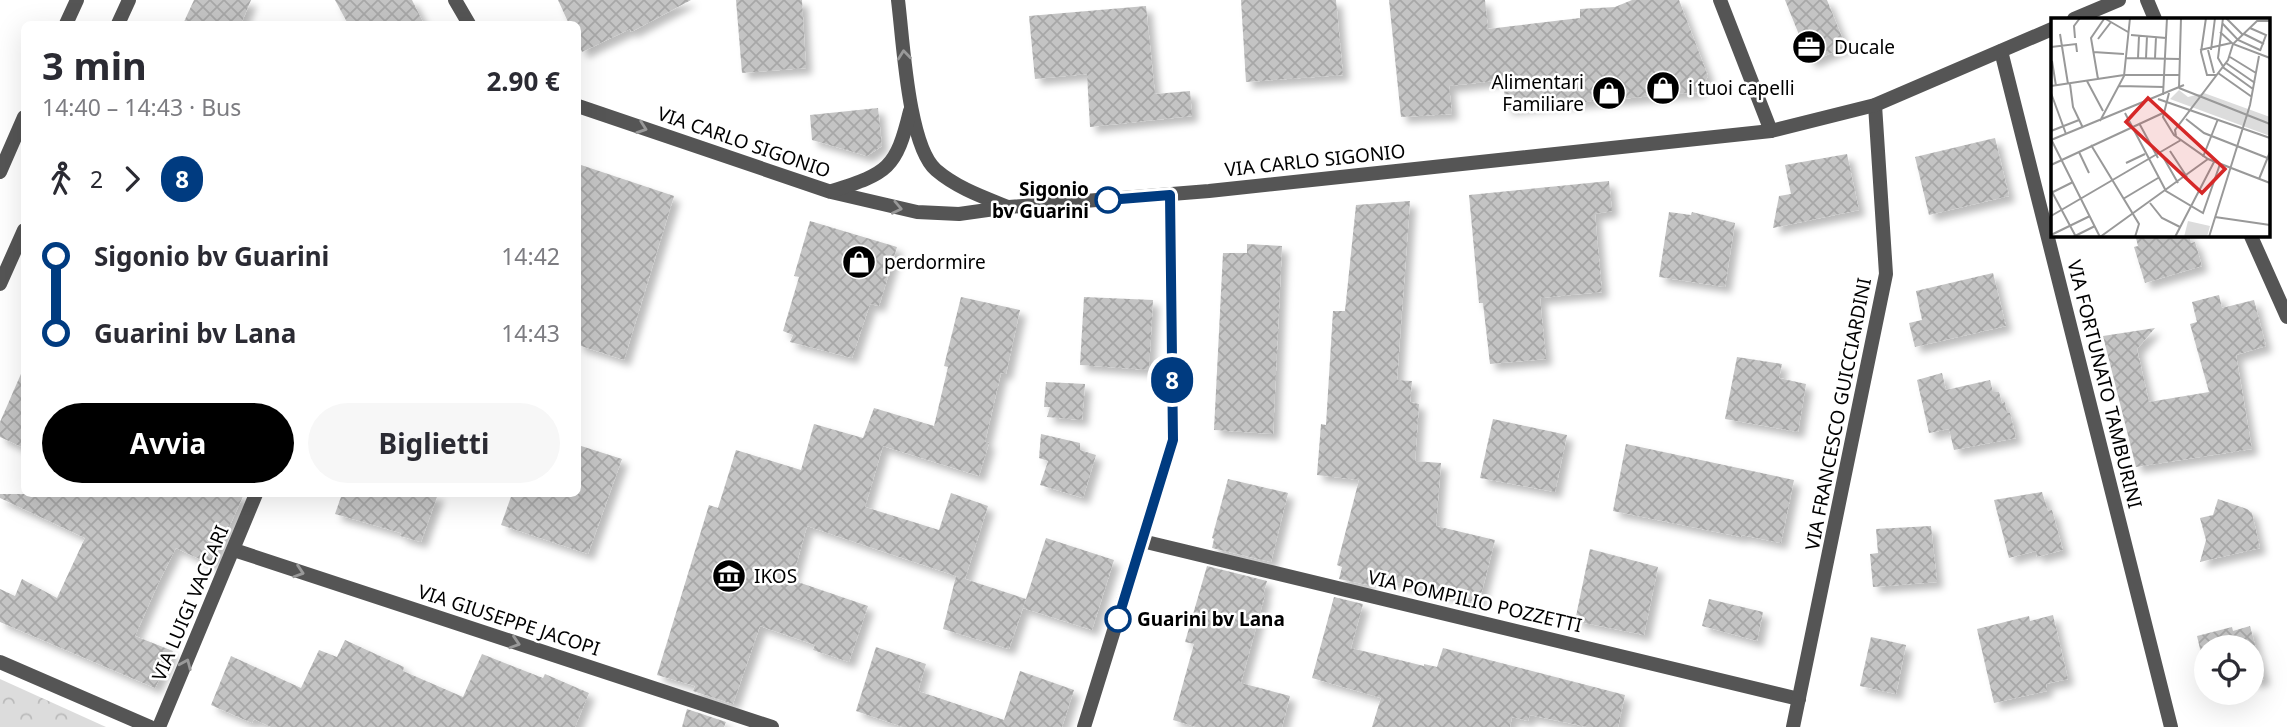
<!DOCTYPE html>
<html lang="it">
<head>
<meta charset="utf-8">
<style>
	body { margin:0; font-family:"Noto Sans",sans-serif; background:#f7f7f7; color:#2b2b33; height:100vh; display:flex; flex-direction:column; font-size:26px; white-space:nowrap }
	* { box-sizing:border-box; margin:0 }
	p { font-size:23px; color:#7c7c81 }
	.icon { flex:none; width:38px; height:38px; fill:none; stroke:currentColor; stroke-width:2; stroke-linecap:round; stroke-linejoin:round }
	.map { position:relative; flex:1; overflow:hidden }
	.side { position:absolute; left:21px; top:21px; width:560px; height:476px; display:flex; flex-direction:column; background:#fff; border-radius:10px; box-shadow:0 7px 28px #0002 }
	.side>* { flex:none }
	.badge { padding:0 14px; border-radius:23px; font-size:24px; line-height:46px }
	.tools { position:absolute; left:2194px; top:635px; display:grid; gap:14px }
	.tools a { display:grid; place-items:center; width:70px; height:70px; border-radius:50%; background:#fff; box-shadow:0 7px 28px #0002; font-size:35px }
	.map>.badge { position:absolute; translate:-50% -50%; box-shadow:0 0 0 4px #fff }
	.legs { display:flex; align-items:center; gap:10px; height:77px; padding:0 21px; font-size:23px }
	.legs p { margin-inline-start:auto }
	.head { display:flex; align-items:center; justify-content:space-between; height:119px; padding:0 21px }
	h1 { font-size:38px; font-weight:700; line-height:52px }
	.primary-button { display:flex; gap:14px; margin-top:auto; padding:14px 21px }
	.primary-button a { flex:1; height:80px; border-radius:42px; background:#000; color:#fff; font-size:28px; font-weight:700; line-height:80px; text-align:center }
	.primary-button a+a { background:#f7f7f7; color:#2b2b33 }
	ul { padding:0 21px; list-style:none }
	li { display:flex; align-items:center; gap:24px; height:77px; font-size:26px }
	li i { display:grid; place-items:center; width:10px; height:100%; margin:0 9px; background:currentColor }
	li i::after { content:''; width:18px; height:18px; margin:-9px; border:5px solid; border-radius:50%; background:#fff }
	li p { margin-inline-start:auto }
	li:first-child i { background:linear-gradient(#0000 50%,currentColor 0) }
	li:last-child i { background:linear-gradient(currentColor 50%,#0000 0) }
	.map>svg:first-child { display:block }
	.forest { fill:url(#forest-crowns) }
	.building { fill:url(#building-cross-hatch); filter:url(#shadow) }
	.lines { fill:none; stroke-linecap:round; stroke-linejoin:round }
	.minor { stroke:#555; stroke-width:14 }
	.tertiary { stroke:#555; stroke-width:14 }
	.oneway { stroke:#999 }
	.line-1-casing { stroke:#fff; stroke-width:16 }
	.line-1 { stroke:#003b80; stroke-width:10 }
	.stop-1-dot { fill:#fff; stroke:#003b80; stroke-width:3.5 }
	.labels { text-anchor:middle; stroke-width:5; stroke-linejoin:round; paint-order:stroke }
	.poi-label { font-size:19px; fill:#000; stroke:#fff; text-anchor:start }
	.street-label { font-size:19px; fill:#000; stroke:#fff }
	.stop-label { font-size:19px; font-weight:bold; fill:#000; stroke:#fff; text-anchor:end }
	.inset-road { fill:none; stroke:#999; stroke-width:2 }
	.view { fill:#d62828; fill-opacity:0.15; stroke:#d62828; stroke-width:3.5 }
	.inset-edge { fill:none; stroke:#000; stroke-width:3.5 }
</style>
</head>
<body>
<div class="map">
<svg width="2287" height="727" viewBox="0 0 2287 727">
	<defs>
		<pattern id="forest-crowns" width="20" height="18" patternUnits="userSpaceOnUse" patternTransform="scale(1.75)"><rect width="20" height="18" fill="#dcdcdc"/><path d="M2 6a3 3 0 1 1 6 0M12 15a3 3 0 1 1 6 0" fill="none" stroke="#bbb"/></pattern>
		<pattern id="building-cross-hatch" width="8" height="8" patternUnits="userSpaceOnUse" patternTransform="scale(1.75)"><rect width="8" height="8" fill="#c4c4c4"/><path d="M0 0l8 8M0 8l8-8" fill="none" stroke="#a7a7a7"/></pattern>
		<filter id="shadow"><feDropShadow dx="6" dy="6" stdDeviation="3.5" flood-color="#0004"/></filter>
	</defs>
	<rect width="100%" height="100%" fill="#fff"/>
	<!-- forest -->
	<polygon class="forest" points="0,679 106,727 0,727"/>
	<!-- building -->
	<g class="building">
		<polygon points="194,0 251,0 241,24 183,24"/>
		<polygon points="335,0 412,0 424,24 348,24"/>
		<polygon points="558,0 691,0 631,32 630,29 582,52 578,42 578,24 569,24"/>
		<polygon points="736,0 802,0 806,68 742,73"/>
		<polygon points="1241,0 1336,0 1343,75 1246,82"/>
		<polygon points="1389,0 1485,0 1488,29 1580,18 1580,9 1615,7 1632,0 1679,0 1708,76 1699,92 1506,109 1503,80 1449,86 1452,114 1401,117"/>
		<polygon points="1785,0 1827,0 1846,47 1810,62"/>
		<polygon points="1146,6 1155,94 1190,91 1192,116 1090,127 1087,74 1035,79 1029,16"/>
		<polygon points="878,108 882,146 867,156 812,140 810,115"/>
		<polygon points="1995,138 2009,196 1929,215 1915,157"/>
		<polygon points="1847,154 1859,210 1773,228 1779,196 1791,194 1785,165"/>
		<polygon points="578,164 674,196 624,360 578,345"/>
		<polygon points="1609,181 1612,211 1595,214 1602,292 1540,298 1546,359 1490,364 1483,303 1479,303 1469,195"/>
		<polygon points="1410,201 1397,380 1412,381 1410,402 1419,404 1415,461 1441,463 1436,526 1495,540 1479,603 1370,576 1368,585 1339,579 1342,567 1337,565 1359,480 1317,475 1321,424 1326,425 1333,311 1345,311 1356,205"/>
		<polygon points="1669,212 1691,215 1692,212 1735,223 1725,287 1659,277"/>
		<polygon points="810,221 897,247 879,306 870,304 852,358 790,342 793,335 783,331 799,277 794,276"/>
		<polygon points="2135,234 2189,234 2191,243 2195,242 2202,266 2145,283 2134,247 2138,246"/>
		<polygon points="1247,244 1282,246 1273,434 1214,430 1223,253 1247,253"/>
		<polygon points="1993,273 2006,326 1915,347 1909,323 1922,320 1916,291"/>
		<polygon points="2219,295 2222,308 2254,300 2266,346 2236,355 2252,449 2136,467 2103,336 2155,328 2137,349 2149,402 2209,392 2190,324 2197,322 2192,302"/>
		<polygon points="961,297 1020,310 1006,374 1001,373 985,442 989,443 979,476 883,446 865,507 939,530 951,493 988,506 965,579 807,526 792,580 868,606 849,662 813,650 815,645 760,626 733,704 693,691 695,686 657,675 709,505 718,508 736,450 801,470 814,424 863,438 874,408 934,426 948,367 944,366"/>
		<polygon points="1084,297 1153,300 1149,370 1080,365"/>
		<polygon points="1737,357 1782,364 1779,378 1806,384 1798,432 1725,419"/>
		<polygon points="24,367 24,448 0,437 0,422"/>
		<polygon points="1942,373 1946,390 1990,380 1993,392 1999,392 2002,403 2005,402 2007,413 2010,413 2016,438 1954,450 1949,429 1929,433 1917,380"/>
		<polygon points="1046,382 1085,384 1082,420 1047,417 1050,407 1044,407"/>
		<polygon points="1493,419 1567,435 1555,492 1480,478"/>
		<polygon points="1041,434 1080,443 1080,450 1096,455 1083,498 1040,485 1048,461 1039,458"/>
		<polygon points="1626,444 1794,480 1781,543 1742,535 1741,537 1613,511"/>
		<polygon points="578,445 622,459 588,554 501,525 512,494 578,494"/>
		<polygon points="1228,479 1288,493 1271,562 1212,548 1214,539 1212,538"/>
		<polygon points="2042,492 2048,511 2052,510 2063,550 2037,557 2036,551 2009,558 1994,500"/>
		<polygon points="0,494 244,494 212,565 176,548 158,584 135,636 173,651 155,688 0,622 0,589 15,596 22,579 57,598 85,538 0,498"/>
		<polygon points="342,494 438,494 421,542 400,536 401,533 335,514"/>
		<polygon points="2218,499 2247,509 2252,513 2260,548 2200,562 2206,540 2200,518 2213,515"/>
		<polygon points="1931,526 1937,582 1873,587 1870,554 1878,553 1876,529"/>
		<polygon points="1046,538 1114,560 1092,630 1023,608"/>
		<polygon points="1590,549 1658,567 1644,635 1575,621"/>
		<polygon points="1207,566 1267,581 1263,595 1265,595 1241,683 1290,696 1282,727 1196,727 1173,720 1194,644 1185,642"/>
		<polygon points="956,576 1026,599 1009,649 943,629"/>
		<polygon points="1334,597 1363,604 1351,648 1424,666 1424,664 1437,667 1443,648 1625,695 1618,727 1587,727 1530,715 1528,721 1512,717 1510,727 1372,727 1381,698 1312,678"/>
		<polygon points="1709,599 1763,612 1757,641 1702,626"/>
		<polygon points="2053,615 2068,679 2046,684 2047,691 1994,703 1977,629 2029,616 2030,621"/>
		<polygon points="2250,626 2264,679 2252,682 2252,648 2207,648 2207,679 2197,636 2232,627 2233,631"/>
		<polygon points="1871,637 1906,645 1896,694 1860,686"/>
		<polygon points="345,640 404,667 403,671 463,697 482,654 543,678 545,674 589,693 575,727 271,727 254,719 252,723 211,705 231,656 301,688 319,650 337,657"/>
		<polygon points="876,647 926,664 918,691 1004,720 1020,671 1074,690 1062,727 903,727 856,711"/>
		<polygon points="687,709 726,722 724,727 682,727"/>
	</g>
	<g class="lines">
		<!-- minor -->
		<g class="minor">
			<polyline points="1720,0 1771,131"/>
			<polyline points="2147,0 2155,19"/>
			<polyline points="2001,51 2171,727"/>
			<polyline points="2250,234 2287,317"/>
			<polyline points="1142,541 1799,699"/>
			<polyline points="234,550 772,727"/>
			<polyline points="0,662 150,727"/>
			<polyline points="159,727 256,494"/>
			<polyline points="1084,727 1173,440 1170,195"/>
			<polyline points="1793,727 1886,274 1875,105"/>
		</g>
		<!-- tertiary -->
		<g class="tertiary">
			<polyline points="455,0 469,24"/>
			<path d="M898 0C903 39 908 146 936 170 957 188 983 197 1008 207"/>
			<polyline points="2074,19 2119,0"/>
			<polyline points="66,24 77,0"/>
			<polyline points="118,24 129,0"/>
			<polyline points="578,106 831,192 917,212 959,214 1009,207 1209,191 1771,131 1875,105 2052,29"/>
			<polyline points="0,172 24,117"/>
			<path d="M832 191C888 173 896 169 910 111"/>
			<polyline points="0,284 24,230"/>
		</g>
	</g>
	<!-- one-way arrows -->
	<defs><path id="oneway-chevron" d="M-2-3.5L2.5 0L-2 3.5" fill="none" stroke-width="1.6" stroke-linecap="round" stroke-linejoin="round" transform="scale(1.75)"/></defs>
	<g class="oneway">
		<use href="#oneway-chevron" transform="translate(904 55) rotate(-96)"/>
		<use href="#oneway-chevron" transform="translate(642 128) rotate(19)"/>
		<use href="#oneway-chevron" transform="translate(897 208) rotate(12)"/>
		<use href="#oneway-chevron" transform="translate(299 572) rotate(18)"/>
		<use href="#oneway-chevron" transform="translate(515 643) rotate(18)"/>
		<use href="#oneway-chevron" transform="translate(186 664) rotate(-67)"/>
	</g>
	<g class="lines">
		<!-- line-1 casing -->
		<g class="line-1-casing">
			<polyline id="line-1" points="1108,200 1170,195 1173,440 1118,619"/>
		</g>
		<!-- line-1 -->
		<use href="#line-1" class="line-1"/>
	</g>
	<!-- icons -->
	<defs>
		<g id="office-disc" transform="scale(1.75)"><circle r="9.5" fill="#000" stroke="#fff"/><path d="M-6-3h4V-5.5h4V-3h4V5H-6ZM-1-4.5V-3h2v-1.5ZM-6 0V1H6V0Z" fill="#fff"/></g>
		<g id="shop-disc" transform="scale(1.75)"><circle r="9.5" fill="#000" stroke="#fff"/><path d="M-5-2.5h2.3a2.7 3.5 0 0 1 5.4 0H5L5.5 6h-11ZM-1.5-2.5h3a1.5 2.3 0 0 0-3 0Z" fill="#fff"/></g>
		<g id="museum-disc" transform="scale(1.75)"><circle r="9.5" fill="#000" stroke="#fff"/><path d="M0-6L6-3V-2H-6V-3ZM-5-1h2V3h-2ZM-1-1h2V3h-2ZM3-1h2V3H3ZM-6 4H6V6H-6Z" fill="#fff"/></g>
	</defs>
	<g fill-rule="evenodd">
		<use href="#office-disc" x="1809" y="47"/>
		<use href="#shop-disc" x="1663" y="88"/>
		<use href="#shop-disc" x="1609" y="93"/>
		<use href="#shop-disc" x="859" y="262"/>
		<use href="#museum-disc" x="729" y="576"/>
	</g>
	<!-- markers -->
	<g class="stop-1-dot">
		<circle cx="1108" cy="200" r="12"/>
		<circle cx="1118" cy="619" r="12"/>
	</g>
	<g class="labels">
		<!-- poi labels -->
		<g class="poi-label">
			<text x="1834" y="54">Ducale</text>
			<text x="1584" y="89" text-anchor="end">Alimentari<tspan x="1584" dy="22">Familiare</tspan></text>
			<text x="1688" y="95">i tuoi capelli</text>
			<text x="884" y="269">perdormire</text>
			<text x="754" y="583">IKOS</text>
		</g>
		<!-- street labels -->
		<g class="street-label">
			<text transform="translate(744 142) rotate(19)" y="7">VIA CARLO SIGONIO</text>
			<text transform="translate(1315 160) rotate(-6)" y="7">VIA CARLO SIGONIO</text>
			<text transform="translate(2105 384) rotate(76)" y="7">VIA FORTUNATO TAMBURINI</text>
			<text transform="translate(1838 414) rotate(-79)" y="7">VIA FRANCESCO GUICCIARDINI</text>
			<text transform="translate(1475 601) rotate(13)" y="7">VIA POMPILIO POZZETTI</text>
			<text transform="translate(190 603) rotate(-67)" y="7">VIA LUIGI VACCARI</text>
			<text transform="translate(509 620) rotate(18)" y="7">VIA GIUSEPPE JACOPI</text>
		</g>
		<!-- stop labels -->
		<g class="stop-label">
			<text x="1089" y="196">Sigonio<tspan x="1089" dy="22">bv Guarini</tspan></text>
			<text x="1137" y="626" text-anchor="start">Guarini bv Lana</text>
		</g>
	</g>
	<!-- overview -->
	<g transform="translate(2051 18)">
		<rect width="219" height="219" fill="#fff"/>
		<path d="M128 72 137 79 153 75 219 99V118L119 81ZM137 203 159 208 156 219H133Z" fill="#dcdcdc"/>
		<path class="inset-road" d="M53 0 77 14M155 0 150 34 156 57H165M172 0 167 40 173 50 202 71M175 0 192 17M171 5 187 22 209 32M199 10 215 17 209 33M169 14 182 26 219 40M9 16 17 66M193 16 213 26M80 17 115 20M24 20 23 8 29 0M47 21 60 4M0 29 25 26 26 34M149 32 180 25M157 32 163 55M160 32 164 0M42 34 73 36M179 39 205 55M75 40 129 41M87 40 88 18M95 40 96 18M104 40 105 19M1 43 5 68M175 45 204 65M167 55 201 79M47 61 40 20 53 1M36 63 52 93M19 66 22 89 32 110M0 68 73 57H129M68 68 113 69M128 70 219 106M128 70 130 0M0 75 15 116M118 75 112 99 123 117 157 141 219 165M112 77 116 0M107 81 219 120M74 95 115 173 152 195 169 146M135 101 153 115 219 141M49 103 73 58 79 0M88 105 107 140M0 113 28 102M125 118 124 112 177 42 182 26 206 3H219M0 121 49 219M0 122 133 67M40 127 88 206 84 219M119 133 136 159M28 134 38 155M111 137 127 165M152 139 167 101M75 145 94 136M0 147 112 95M208 161 219 134M0 172 24 217M0 175 22 164M72 181 107 160M99 185 111 200 129 209M0 198 130 122M164 199 219 207M0 217 39 198M22 219 44 208M49 219 157 141M124 219 163 144M158 219 199 87 208 38"/>
		<path class="view" d="M97 80 174 151 151 175 75 104Z"/>
		<rect width="219" height="219" class="inset-edge"/>
	</g>
</svg>
<div class="tools">
<a><svg class="icon" aria-label="locate" viewBox="0 0 24 24"><circle cx="12" cy="12" r="6"/><path d="M12 2v4M12 18v4M2 12h4M18 12h4"/></svg></a>
</div>
<b class="badge" style="left:1172px;top:380px;background:#003b80;color:#fff">8</b>
<section class="side">
<div class="head"><div><h1>3 min</h1><p>14:40 – 14:43 · Bus</p></div><b>2.90 €</b></div>
<div class="legs"><svg class="icon" aria-label="walk" viewBox="0 0 24 24"><circle cx="13" cy="4" r="2"/><path d="M13 8l-2 6 4 7M11 14l-3 7M7 12l3-4h3l4 4"/></svg>2<svg class="icon" aria-label="forward" viewBox="0 0 24 24"><path d="M9 5l7 7-7 7"/></svg><b class="badge" style="background:#003b80;color:#fff">8</b></div>
<ul>
<li><i style="color:#003b80"></i><b>Sigonio bv Guarini</b><p>14:42</p></li>
<li><i style="color:#003b80"></i><b>Guarini bv Lana</b><p>14:43</p></li>
</ul>
<div class="primary-button"><a>Avvia</a><a>Biglietti</a></div>
</section>
</div>
</body>
</html>
